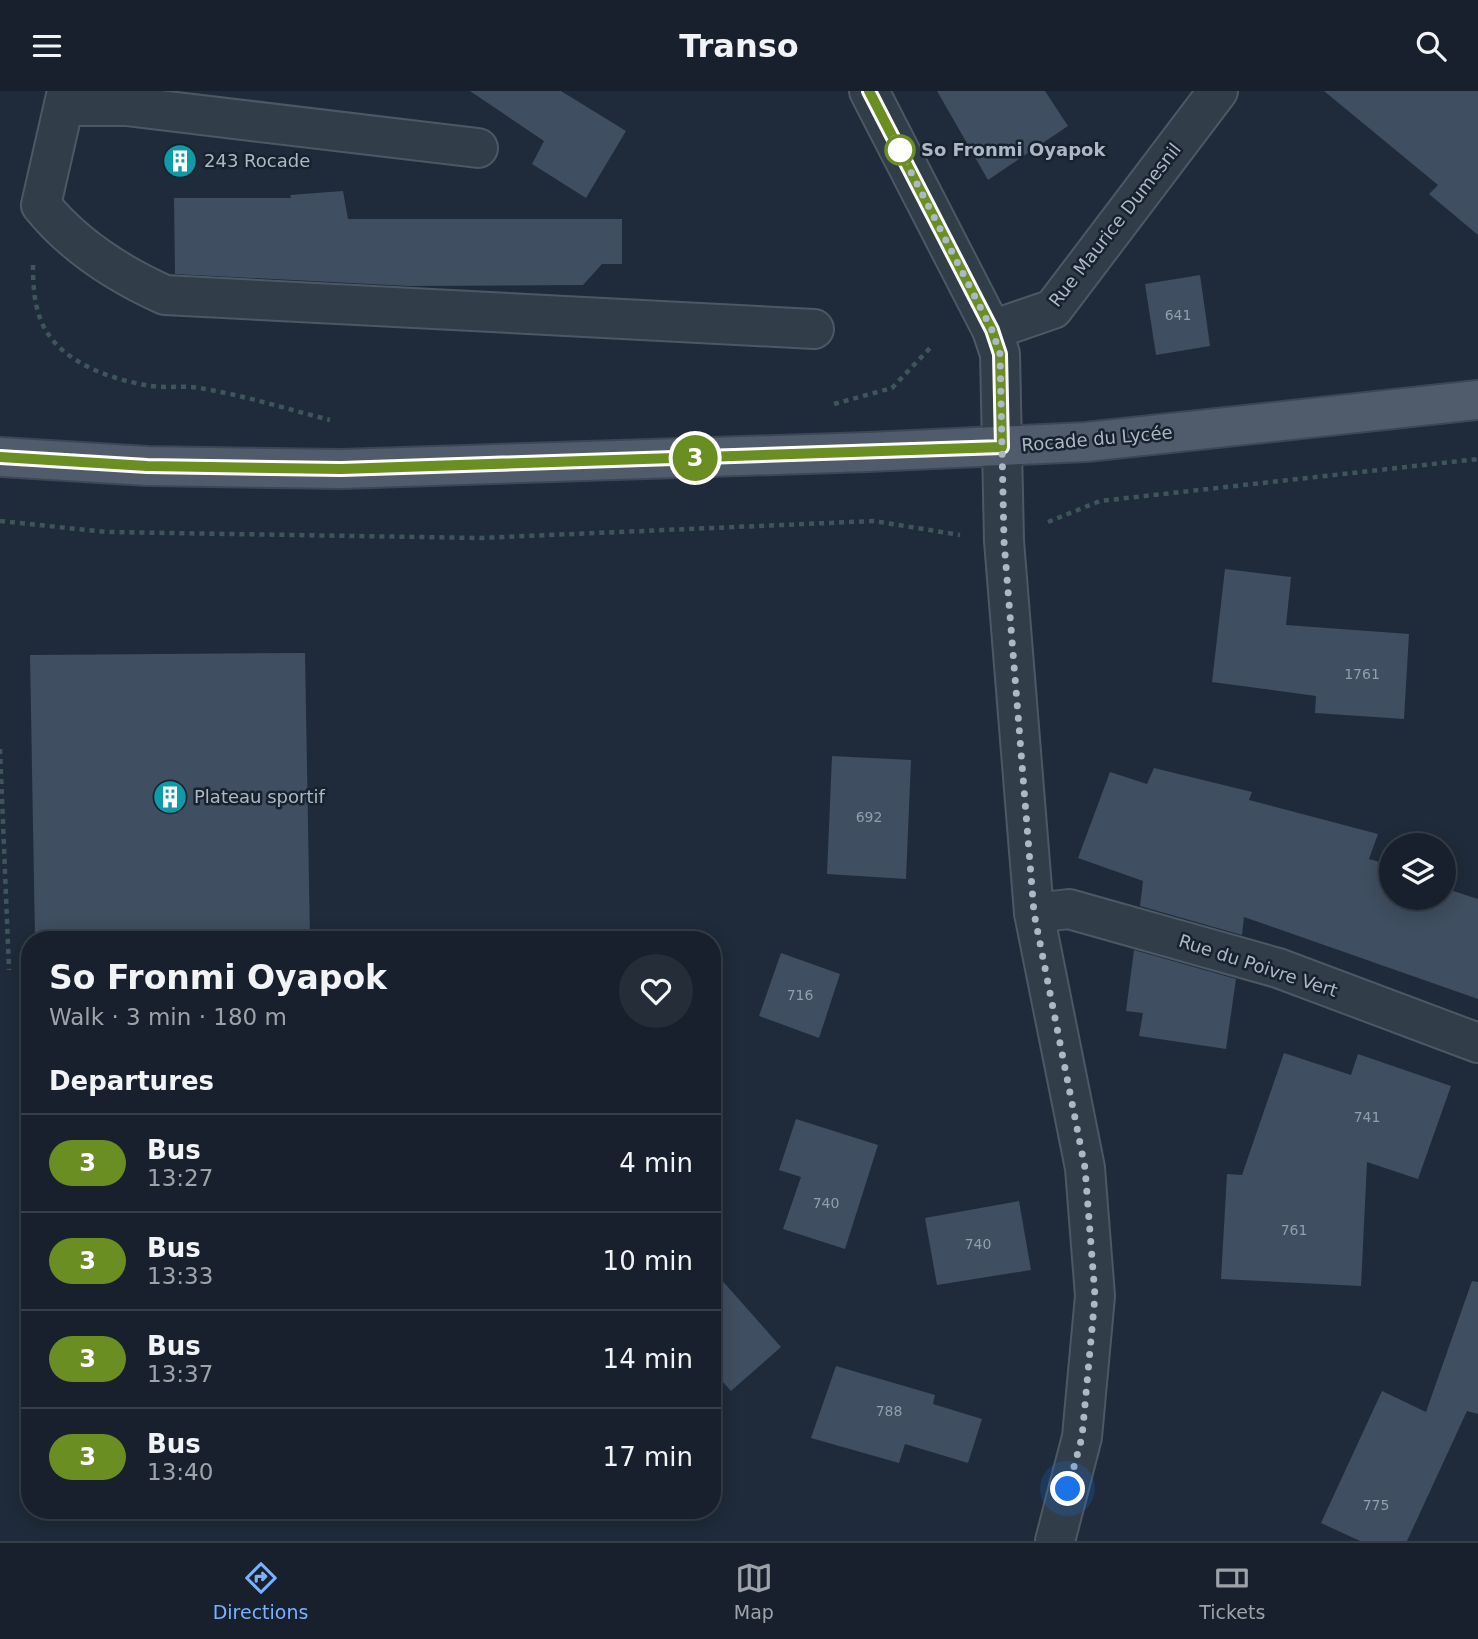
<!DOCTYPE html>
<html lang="en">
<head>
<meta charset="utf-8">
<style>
	body { margin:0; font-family:"DejaVu Sans",sans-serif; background:#242d38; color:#f1f3f6; height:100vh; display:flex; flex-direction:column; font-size:26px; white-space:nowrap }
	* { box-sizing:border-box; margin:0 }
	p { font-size:23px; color:#9ea3a9 }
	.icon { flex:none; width:38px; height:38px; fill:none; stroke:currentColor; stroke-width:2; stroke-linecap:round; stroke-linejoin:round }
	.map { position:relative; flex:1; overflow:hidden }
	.details { position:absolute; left:21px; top:840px; width:700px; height:588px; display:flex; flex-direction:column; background:#17202c; border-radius:28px; box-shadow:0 4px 18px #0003,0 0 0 2px #363e48 }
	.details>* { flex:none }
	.badge { padding:0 14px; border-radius:23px; font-size:24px; line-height:46px }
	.controls { position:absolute; left:1379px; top:742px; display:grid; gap:14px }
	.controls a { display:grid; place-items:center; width:77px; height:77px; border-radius:50%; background:#17202c; box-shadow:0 4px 18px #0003,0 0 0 2px #363e48; font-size:35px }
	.you { position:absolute; width:35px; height:35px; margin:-18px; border:5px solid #fff; border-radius:50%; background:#1a73e8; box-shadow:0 0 0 10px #1a73e833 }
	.map>.badge { position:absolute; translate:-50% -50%; box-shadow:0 0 0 4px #fff }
	h2 { padding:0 28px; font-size:26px; line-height:63px }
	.round { display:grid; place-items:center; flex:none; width:74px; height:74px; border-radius:37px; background:#242d38 }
	.head { display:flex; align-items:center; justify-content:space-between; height:119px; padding:0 28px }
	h1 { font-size:33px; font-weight:800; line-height:52px }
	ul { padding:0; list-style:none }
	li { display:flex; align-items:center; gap:21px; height:98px; padding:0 28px; border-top:2px solid #363e48 }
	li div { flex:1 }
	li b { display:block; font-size:26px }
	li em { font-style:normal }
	li .badge { min-width:77px; font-weight:700; text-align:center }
	header { display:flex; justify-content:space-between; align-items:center; height:91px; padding:0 28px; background:#17202c; font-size:32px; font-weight:800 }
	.dock { display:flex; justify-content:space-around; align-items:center; height:98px; border-top:2px solid #363e48; background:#17202c; font-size:19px; color:#9ea3a9 }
	.dock a { display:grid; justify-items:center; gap:4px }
	.dock .active { color:#7ab1ff }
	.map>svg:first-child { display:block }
	.building { fill:#3f4e60 }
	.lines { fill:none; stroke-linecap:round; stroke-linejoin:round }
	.minor-casing { stroke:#4d5865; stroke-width:42 }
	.major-casing { stroke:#3c4654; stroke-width:42 }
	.path { stroke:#3e5659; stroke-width:4.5; stroke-dasharray:5 5; stroke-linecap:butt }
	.minor { stroke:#323d4a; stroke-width:38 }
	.major { stroke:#505c6b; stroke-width:38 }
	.line-casing { stroke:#fff; stroke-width:16 }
	.line { stroke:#6b8e23; stroke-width:10 }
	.walk { stroke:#adb8c7; stroke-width:7; stroke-dasharray:0 12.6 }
	.stop-dot { fill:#fff; stroke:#6b8e23; stroke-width:3.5 }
	.labels { text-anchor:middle; stroke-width:5; stroke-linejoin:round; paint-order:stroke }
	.number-label { font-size:14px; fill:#929ead }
	.stop-label { font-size:18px; font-weight:bold; fill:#adb8c7; stroke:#18222f; text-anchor:start }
	.poi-label { font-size:18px; fill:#adb8c7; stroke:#18222f; text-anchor:start }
	.street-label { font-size:18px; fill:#adb8c7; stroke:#18222f }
</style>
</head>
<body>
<header><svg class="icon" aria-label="menu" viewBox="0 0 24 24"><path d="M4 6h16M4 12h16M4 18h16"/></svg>Transo<svg class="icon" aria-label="search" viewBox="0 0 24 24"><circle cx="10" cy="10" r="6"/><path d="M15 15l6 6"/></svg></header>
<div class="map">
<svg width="1478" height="1450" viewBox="0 0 1478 1450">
	<rect width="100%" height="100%" fill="#1f2b3a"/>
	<!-- building -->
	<g class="building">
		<polygon points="470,0 561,0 626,40 586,107 532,73 544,50"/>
		<polygon points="937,0 1045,0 1068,35 988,89"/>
		<polygon points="1324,0 1478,0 1478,144 1429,103 1438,94"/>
		<polygon points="343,100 348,128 622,128 622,173 602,173 583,194 409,195 175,183 174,107 291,107 290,104"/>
		<polygon points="1200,184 1210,255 1156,264 1145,193"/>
		<polygon points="1225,478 1291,486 1286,534 1409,543 1404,628 1315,622 1316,605 1212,591"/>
		<polygon points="305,562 310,849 35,849 30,564"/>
		<polygon points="832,665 911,669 906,788 827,783"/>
		<polygon points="1154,677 1252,701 1249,709 1378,743 1369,768 1391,774 1391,807 1444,807 1444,797 1478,808 1478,908 1244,826 1242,844 1140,815 1143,790 1078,767 1110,681 1147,693"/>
		<polygon points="1134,859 1236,888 1226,958 1139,945 1143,922 1126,920"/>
		<polygon points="781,862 840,883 819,947 759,925"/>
		<polygon points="1284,962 1351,984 1358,963 1451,995 1418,1088 1367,1071 1361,1195 1221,1188 1227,1083 1242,1084"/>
		<polygon points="796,1028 878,1054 845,1158 783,1138 801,1086 779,1079"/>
		<polygon points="1019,1110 1031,1179 937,1194 925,1127"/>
		<polygon points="712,1178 781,1256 731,1300 712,1279"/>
		<polygon points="1472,1190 1478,1191 1478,1323 1467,1320 1407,1450 1360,1450 1321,1432 1382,1300 1426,1321"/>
		<polygon points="836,1275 935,1304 933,1313 982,1328 968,1372 905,1353 899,1372 811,1347"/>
	</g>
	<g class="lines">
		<!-- minor casing -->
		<g class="minor-casing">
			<g id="minor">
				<path d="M67 0 41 114C74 155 118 183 165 204L814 238"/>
				<polyline points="869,0 992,239 1000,263 1004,450 1034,822 1085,1077 1095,1205 1082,1346 1055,1450"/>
				<polyline points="64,15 126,15 478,57"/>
				<polyline points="992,239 1053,218 1218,0"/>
				<polyline points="1034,822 1069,818 1278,877 1478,952"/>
			</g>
		</g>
		<!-- major casing -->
		<g class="major-casing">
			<polyline id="major" points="0,366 147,375 341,378 868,361 1086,351 1478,309"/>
		</g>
		<!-- path -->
		<g class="path">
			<path d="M33 174C33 194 34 214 42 232 59 270 107 287 145 294 162 298 181 294 199 297 243 304 287 318 330 329"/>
			<polyline points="834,313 892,297 930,257"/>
			<polyline points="0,430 107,441 480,447 874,430 960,444"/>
			<polyline points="1048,431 1100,410 1478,368"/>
			<polyline points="0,658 9,879"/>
		</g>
		<!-- minor -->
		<use href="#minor" class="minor"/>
		<!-- major -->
		<use href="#major" class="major"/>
	</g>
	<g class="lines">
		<!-- line casing -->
		<g class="line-casing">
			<polyline id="line" points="0,366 147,375 341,378 1002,356 1000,263 992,239 869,0"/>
		</g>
		<!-- line -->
		<use href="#line" class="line"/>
		<!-- walk -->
		<polyline class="walk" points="900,59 894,48 992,239 1000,263 1004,450 1034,822 1085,1077 1095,1205 1082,1346 1068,1398"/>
	</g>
	<!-- icons -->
	<defs>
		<g id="building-disc" transform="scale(1.75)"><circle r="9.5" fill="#0f9aa8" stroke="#18222f"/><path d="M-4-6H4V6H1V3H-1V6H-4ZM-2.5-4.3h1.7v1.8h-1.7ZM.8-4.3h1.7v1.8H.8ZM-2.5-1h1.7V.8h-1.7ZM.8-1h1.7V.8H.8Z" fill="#fff"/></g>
	</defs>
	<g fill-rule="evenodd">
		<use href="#building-disc" x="180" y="70"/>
		<use href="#building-disc" x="170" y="706"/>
	</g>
	<!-- markers -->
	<circle class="stop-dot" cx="900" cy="59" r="14"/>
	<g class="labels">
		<!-- number labels -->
		<g class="number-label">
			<text x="1178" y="229">641</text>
			<text x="1362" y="588">1761</text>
			<text x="869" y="731">692</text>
			<text x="800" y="909">716</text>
			<text x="1367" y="1031">741</text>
			<text x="826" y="1117">740</text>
			<text x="1294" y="1144">761</text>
			<text x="978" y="1158">740</text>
			<text x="889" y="1325">788</text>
			<text x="1376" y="1419">775</text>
		</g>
		<!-- stop labels -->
		<g class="stop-label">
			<text x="921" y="65">So Fronmi Oyapok</text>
		</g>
		<!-- poi labels -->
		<g class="poi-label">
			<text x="204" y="76">243 Rocade</text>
			<text x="194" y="712">Plateau sportif</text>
		</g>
		<!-- street labels -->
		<g class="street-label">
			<text transform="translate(1115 134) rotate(-52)" y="6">Rue Maurice Dumesnil</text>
			<text transform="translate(1097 348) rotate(-5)" y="6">Rocade du Lycée</text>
			<text transform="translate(1258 875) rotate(18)" y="6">Rue du Poivre Vert</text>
		</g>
	</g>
</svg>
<div class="controls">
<a><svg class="icon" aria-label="layers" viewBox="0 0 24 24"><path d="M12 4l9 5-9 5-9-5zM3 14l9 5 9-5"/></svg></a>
</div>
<div class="you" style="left:1068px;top:1398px"></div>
<b class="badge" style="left:695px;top:367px;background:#6b8e23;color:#fff">3</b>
<section class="details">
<div class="head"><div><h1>So Fronmi Oyapok</h1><p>Walk · 3 min · 180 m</p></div><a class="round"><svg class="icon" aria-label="heart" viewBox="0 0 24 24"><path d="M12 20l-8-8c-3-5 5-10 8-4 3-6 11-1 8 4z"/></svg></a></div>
<h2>Departures</h2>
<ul>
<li><span class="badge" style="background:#6b8e23;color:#fff">3</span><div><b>Bus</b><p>13:27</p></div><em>4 min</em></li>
<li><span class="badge" style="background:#6b8e23;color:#fff">3</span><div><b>Bus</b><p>13:33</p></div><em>10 min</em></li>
<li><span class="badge" style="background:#6b8e23;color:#fff">3</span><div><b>Bus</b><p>13:37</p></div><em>14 min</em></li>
<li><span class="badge" style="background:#6b8e23;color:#fff">3</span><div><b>Bus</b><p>13:40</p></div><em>17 min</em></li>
</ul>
</section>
</div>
<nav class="dock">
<a class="active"><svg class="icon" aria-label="directions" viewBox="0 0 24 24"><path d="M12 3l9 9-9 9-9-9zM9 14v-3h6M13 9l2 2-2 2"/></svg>Directions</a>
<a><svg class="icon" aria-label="map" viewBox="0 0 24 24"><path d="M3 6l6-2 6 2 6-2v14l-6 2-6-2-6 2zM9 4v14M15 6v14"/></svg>Map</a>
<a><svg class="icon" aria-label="tickets" viewBox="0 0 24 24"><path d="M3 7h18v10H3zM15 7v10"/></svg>Tickets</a>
</nav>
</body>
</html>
